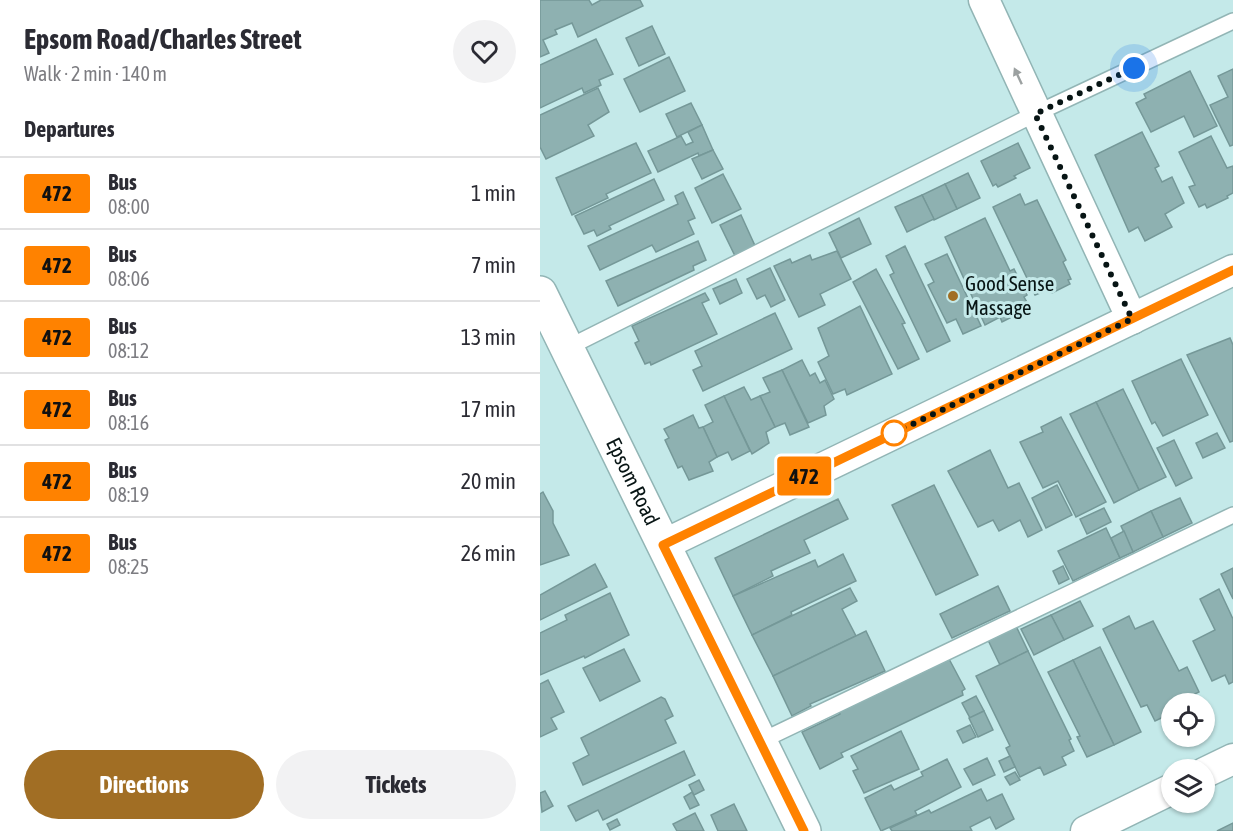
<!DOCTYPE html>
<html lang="en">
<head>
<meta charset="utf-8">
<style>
	body { margin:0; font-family:"Asap Condensed",sans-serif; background:#f2f2f3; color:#2b2b33; height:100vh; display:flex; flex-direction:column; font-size:22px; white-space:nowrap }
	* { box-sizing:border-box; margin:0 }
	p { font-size:20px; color:#7c7c81 }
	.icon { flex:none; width:33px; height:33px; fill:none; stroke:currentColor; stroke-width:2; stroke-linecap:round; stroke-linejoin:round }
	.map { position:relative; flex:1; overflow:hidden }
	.side { display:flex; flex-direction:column; background:#fff; width:540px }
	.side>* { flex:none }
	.badge { padding:0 12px; border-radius:4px; font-size:21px; line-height:39px }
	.fabs { position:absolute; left:621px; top:693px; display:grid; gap:12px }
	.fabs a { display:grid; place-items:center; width:54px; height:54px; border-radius:50%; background:#fff; box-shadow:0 2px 4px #0004; font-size:30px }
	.you { position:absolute; width:30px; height:30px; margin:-15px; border:4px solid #fff; border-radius:50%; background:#1a73e8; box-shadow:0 0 0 9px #1a73e833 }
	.map>.badge { position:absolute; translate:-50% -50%; box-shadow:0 0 0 3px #fff }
	h2 { padding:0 24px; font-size:22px; line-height:54px }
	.round { display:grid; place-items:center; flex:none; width:63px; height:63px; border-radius:32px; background:#f2f2f3 }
	.summary { display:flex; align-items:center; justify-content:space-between; height:102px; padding:0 24px }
	h1 { font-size:28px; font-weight:700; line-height:45px }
	.button { display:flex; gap:12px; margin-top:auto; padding:12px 24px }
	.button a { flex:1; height:69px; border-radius:36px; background:#a16e24; color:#fff; font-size:24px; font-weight:700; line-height:69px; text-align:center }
	.button a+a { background:#f2f2f3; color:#2b2b33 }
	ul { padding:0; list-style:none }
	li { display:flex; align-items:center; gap:18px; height:72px; padding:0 24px; border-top:2px solid #e1e1e2 }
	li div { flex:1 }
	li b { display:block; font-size:22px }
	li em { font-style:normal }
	li .badge { min-width:66px; font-weight:700; text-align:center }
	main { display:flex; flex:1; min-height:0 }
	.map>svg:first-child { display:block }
	.building { fill:#8eb1b1; stroke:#759898; stroke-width:1.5 }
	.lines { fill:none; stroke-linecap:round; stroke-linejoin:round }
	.lane-casing { stroke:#92b5b5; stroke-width:18 }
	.street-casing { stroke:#92b5b5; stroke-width:33 }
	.secondary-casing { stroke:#92b5b5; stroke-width:36 }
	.lane { stroke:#fff; stroke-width:15 }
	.street { stroke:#fff; stroke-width:30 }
	.secondary { stroke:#fff; stroke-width:33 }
	.oneway { fill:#9ca1a1 }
	.line-casing { stroke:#fff; stroke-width:14 }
	.line { stroke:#ff8200; stroke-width:9 }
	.walk { stroke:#071414; stroke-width:6; stroke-dasharray:0 10.8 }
	.poi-dot { fill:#a16e24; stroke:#c4e9e9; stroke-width:2 }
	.stop-dot { fill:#fff; stroke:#ff8200; stroke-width:3 }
	.labels { text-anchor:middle; stroke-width:6; stroke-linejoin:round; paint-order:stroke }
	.poi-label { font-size:21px; fill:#071414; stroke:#c4e9e9; text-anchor:start }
	.street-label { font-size:21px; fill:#071414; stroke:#c4e9e9 }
</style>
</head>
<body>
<main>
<section class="side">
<div class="summary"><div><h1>Epsom Road/Charles Street</h1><p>Walk · 2 min · 140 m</p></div><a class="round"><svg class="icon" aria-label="heart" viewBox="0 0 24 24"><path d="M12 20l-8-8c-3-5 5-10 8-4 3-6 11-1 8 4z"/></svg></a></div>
<h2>Departures</h2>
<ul>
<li><span class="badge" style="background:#ff8200;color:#111">472</span><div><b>Bus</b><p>08:00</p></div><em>1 min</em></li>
<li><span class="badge" style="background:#ff8200;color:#111">472</span><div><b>Bus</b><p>08:06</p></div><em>7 min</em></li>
<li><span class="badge" style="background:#ff8200;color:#111">472</span><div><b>Bus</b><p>08:12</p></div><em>13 min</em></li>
<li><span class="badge" style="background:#ff8200;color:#111">472</span><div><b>Bus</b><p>08:16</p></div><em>17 min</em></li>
<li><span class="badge" style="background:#ff8200;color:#111">472</span><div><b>Bus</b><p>08:19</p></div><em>20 min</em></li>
<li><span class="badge" style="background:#ff8200;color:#111">472</span><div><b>Bus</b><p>08:25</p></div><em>26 min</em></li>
</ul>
<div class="button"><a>Directions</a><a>Tickets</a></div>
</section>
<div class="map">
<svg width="693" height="831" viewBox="0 0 693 831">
	<rect width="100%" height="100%" fill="#c4e9e9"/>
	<!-- building -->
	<g class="building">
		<polygon points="0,0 49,0 52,5 61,0 100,0 103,6 38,37 32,23 15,30 17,34 3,40 9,53 0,57"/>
		<polygon points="112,26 125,54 99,66 86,38"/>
		<polygon points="56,39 73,74 59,80 61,85 44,93 42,88 0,108 0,65"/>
		<polygon points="129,57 145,91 100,112 84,79"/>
		<polygon points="693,69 693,145 690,146 670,105 688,97 678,76"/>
		<polygon points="650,71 677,126 654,137 644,116 611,132 596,103 606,98 604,94"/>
		<polygon points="58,88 69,112 48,125 54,136 6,159 0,147 0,115"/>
		<polygon points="151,103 162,125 137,137 126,114"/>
		<polygon points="162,125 173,150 159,156 158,153 118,172 108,151 141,136 146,145 153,142 148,132"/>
		<polygon points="602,132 619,166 615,168 622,182 632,177 644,203 625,214 632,227 605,241 598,227 589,232 555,155"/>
		<polygon points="671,136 687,168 693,166 693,193 687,196 688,198 667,208 665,204 659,207 649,187 655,185 639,152"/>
		<polygon points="96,143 111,173 66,194 68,198 32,215 16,178"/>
		<polygon points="478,143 490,168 474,176 476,178 458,187 456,184 453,186 441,161"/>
		<polygon points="173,150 183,169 162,179 152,159"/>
		<polygon points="428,173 440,198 417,209 405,184"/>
		<polygon points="183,174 201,209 172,223 155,188"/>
		<polygon points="114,179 124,200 69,226 71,229 57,236 54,230 44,234 35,216"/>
		<polygon points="405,184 417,209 394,220 382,195"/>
		<polygon points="143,192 155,218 148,221 154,234 116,252 112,245 60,270 48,246 138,204 135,196"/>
		<polygon points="480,194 485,205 497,200 526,260 523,262 531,279 528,280 530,284 512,293 510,289 495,295 453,207"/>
		<polygon points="382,195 394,219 367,232 355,207"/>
		<polygon points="201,215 216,248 196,258 180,225"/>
		<polygon points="319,218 331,244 301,258 289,233"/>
		<polygon points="445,218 470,271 474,269 487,295 484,297 488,304 478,309 480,313 462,322 460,317 445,325 405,237"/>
		<polygon points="158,241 166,260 153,266 154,270 78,306 66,281"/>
		<polygon points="365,246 410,341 387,352 350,275 354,273 346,256"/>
		<polygon points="297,251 311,279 280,294 285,305 259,317 234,266 250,259 252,263 270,255 272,260"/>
		<polygon points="407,254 441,326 423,334 416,319 407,323 388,285 394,282 385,264"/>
		<polygon points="230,268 245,300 231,307 225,295 217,299 207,279"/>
		<polygon points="336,269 365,323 362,324 379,359 358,369 313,282"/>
		<polygon points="196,279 202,293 180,304 173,289"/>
		<polygon points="165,293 169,300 162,303 177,334 111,365 110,362 105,364 95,343 99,341 92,326"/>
		<polygon points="320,306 352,374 307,395 305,389 293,394 278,362 289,356 278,328"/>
		<polygon points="235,313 252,349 163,391 153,370 162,366 155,351"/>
		<polygon points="690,338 693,345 693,441 690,442 647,355"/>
		<polygon points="641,359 668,415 623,436 615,422 612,424 592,381"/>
		<polygon points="262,360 270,376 275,373 280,383 285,380 294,399 284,406 286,415 268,423 242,370"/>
		<polygon points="242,370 269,427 250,435 245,423 235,427 220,396 230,392 223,378"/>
		<polygon points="204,387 211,400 220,396 235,427 226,432 229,443 212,454 184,396"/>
		<polygon points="583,389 626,477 599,490 556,402"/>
		<polygon points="184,396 210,451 192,460 188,452 177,457 163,427 173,422 165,405"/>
		<polygon points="556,402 599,490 574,503 530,414"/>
		<polygon points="153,415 159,428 163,427 177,457 169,462 173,471 149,480 142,466 138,468 125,440 129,438 124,429"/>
		<polygon points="521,417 566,502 536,517 518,481 503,488 480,442 503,432 501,427"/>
		<polygon points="677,433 685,448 663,458 656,443"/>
		<polygon points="634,440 652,478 636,486 617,448"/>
		<polygon points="450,450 468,488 479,483 502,530 488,537 480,520 459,531 453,520 438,527 408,471"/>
		<polygon points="394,485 438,575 396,595 352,505"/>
		<polygon points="517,485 532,515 506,528 492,498"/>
		<polygon points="3,492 13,511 13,523 29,555 0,565 0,494"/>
		<polygon points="640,498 652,523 623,537 611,511"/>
		<polygon points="298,499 308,519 264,540 270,553 231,571 233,576 193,596 175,558"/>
		<polygon points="564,508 571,522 547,534 540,519"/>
		<polygon points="611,511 623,537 593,552 581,526"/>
		<polygon points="566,528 580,558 533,581 518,551"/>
		<polygon points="584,531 593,552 580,558 571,538"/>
		<polygon points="303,554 316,581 251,612 252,615 212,635 193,596 275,560 278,567"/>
		<polygon points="55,564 67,587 0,620 0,595"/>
		<polygon points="523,566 529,579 519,584 513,571"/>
		<polygon points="693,568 693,599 681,574"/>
		<polygon points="458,586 470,611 412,638 400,614"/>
		<polygon points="310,588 317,601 302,609 316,636 233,676 212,635"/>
		<polygon points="679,589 693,619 693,682 689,684 685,675 672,681 653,641 675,630 660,599"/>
		<polygon points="70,593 89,635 45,658 44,656 0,675 0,633 27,620 25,615"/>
		<polygon points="540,601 553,626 524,640 511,615"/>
		<polygon points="511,615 524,640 494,655 481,629"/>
		<polygon points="589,616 595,629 613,621 639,671 647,667 659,692 641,701 642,704 632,704 632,713 615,721 607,705 601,707 563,629"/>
		<polygon points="476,626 488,651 460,665 448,640"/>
		<polygon points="326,631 345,671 270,704 271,706 252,716 233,676"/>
		<polygon points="560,647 601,732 574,745 533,660"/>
		<polygon points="84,649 100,681 60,701 43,668"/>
		<polygon points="488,651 531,739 529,740 534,751 522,757 526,765 504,775 500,767 480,777 466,748 470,746 436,676"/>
		<polygon points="408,657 425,689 422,691 423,695 301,753 303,757 280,769 262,732 300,714 299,710"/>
		<polygon points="533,660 574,745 547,757 537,737 540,736 508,672"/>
		<polygon points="8,680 24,712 11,718 17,729 0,737 0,684"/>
		<polygon points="436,696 444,711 430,718 422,703"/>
		<polygon points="121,697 125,699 133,716 125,720 136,743 43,785 33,763 49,755 41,738"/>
		<polygon points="444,711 453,730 438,737 429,718"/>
		<polygon points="430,725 436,737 423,743 417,731"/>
		<polygon points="361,731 379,769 324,793 313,771 318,769 311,756"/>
		<polygon points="144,751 155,775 63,820 58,810 36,821 28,806"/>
		<polygon points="470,756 475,767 464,772 459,761"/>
		<polygon points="447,758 455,775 433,785 424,769"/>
		<polygon points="407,759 421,787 375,811 377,815 341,831 325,798 351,785 354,790 383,776 381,772"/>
		<polygon points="475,772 480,780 470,785 465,777"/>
		<polygon points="159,780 164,790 154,795 149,785"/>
		<polygon points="441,789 447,801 462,794 474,819 456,829 450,817 430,827 432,831 352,831 350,828 389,810 391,813"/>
		<polygon points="5,791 13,806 2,812 0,793"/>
		<polygon points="152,792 159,805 150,809 144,797"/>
		<polygon points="194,804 207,831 178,831 171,815"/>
		<polygon points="155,813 164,831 137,831 133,824"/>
		<polygon points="77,819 80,825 70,830 67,824"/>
		<polygon points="693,823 693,831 677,831"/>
	</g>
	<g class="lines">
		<!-- lane casing -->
		<g class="lane-casing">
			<g id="lane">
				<polyline points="27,348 495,114 693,21"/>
				<polyline points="219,742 693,515"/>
			</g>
		</g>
		<!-- street casing -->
		<g class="street-casing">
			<g id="street">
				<polyline points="444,0 592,319"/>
				<polyline points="123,545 693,270"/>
				<polyline points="664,773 693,759"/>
				<polyline points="546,831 632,789"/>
			</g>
		</g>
		<!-- secondary casing -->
		<g class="secondary-casing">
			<g id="secondary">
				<path id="s1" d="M0 293 264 831"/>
			</g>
		</g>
		<!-- lane -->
		<use href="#lane" class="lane"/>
		<!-- street -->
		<use href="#street" class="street"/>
		<!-- secondary -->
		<use href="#secondary" class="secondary"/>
	</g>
	<!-- one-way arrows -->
	<defs><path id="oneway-solid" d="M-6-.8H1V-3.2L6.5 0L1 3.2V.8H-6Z" transform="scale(1.5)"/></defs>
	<use class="oneway" href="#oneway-solid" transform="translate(478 76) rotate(-115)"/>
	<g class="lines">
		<!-- line casing -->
		<g class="line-casing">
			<polyline id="line" points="264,831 123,545 693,270"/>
		</g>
		<!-- line -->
		<use href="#line" class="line"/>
		<!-- walk -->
		<polyline class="walk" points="354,433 592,319 495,114 594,68"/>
	</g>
	<!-- markers -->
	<circle class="poi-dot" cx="413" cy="296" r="6"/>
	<circle class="stop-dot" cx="354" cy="433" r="12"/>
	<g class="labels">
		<!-- poi labels -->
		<g class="poi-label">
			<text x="425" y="291">Good Sense<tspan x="425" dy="24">Massage</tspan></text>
		</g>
		<!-- street labels -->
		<g class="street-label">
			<text dy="7" stroke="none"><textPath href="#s1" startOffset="210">Epsom Road</textPath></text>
		</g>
	</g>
</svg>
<div class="fabs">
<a><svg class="icon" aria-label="locate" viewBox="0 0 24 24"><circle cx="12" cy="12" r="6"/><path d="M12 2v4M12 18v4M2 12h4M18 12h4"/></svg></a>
<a><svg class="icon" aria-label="layers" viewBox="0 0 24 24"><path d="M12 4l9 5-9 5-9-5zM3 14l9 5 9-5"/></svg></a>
</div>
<div class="you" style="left:594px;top:68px"></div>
<b class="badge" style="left:264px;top:476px;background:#ff8200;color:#111">472</b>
</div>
</main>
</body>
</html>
